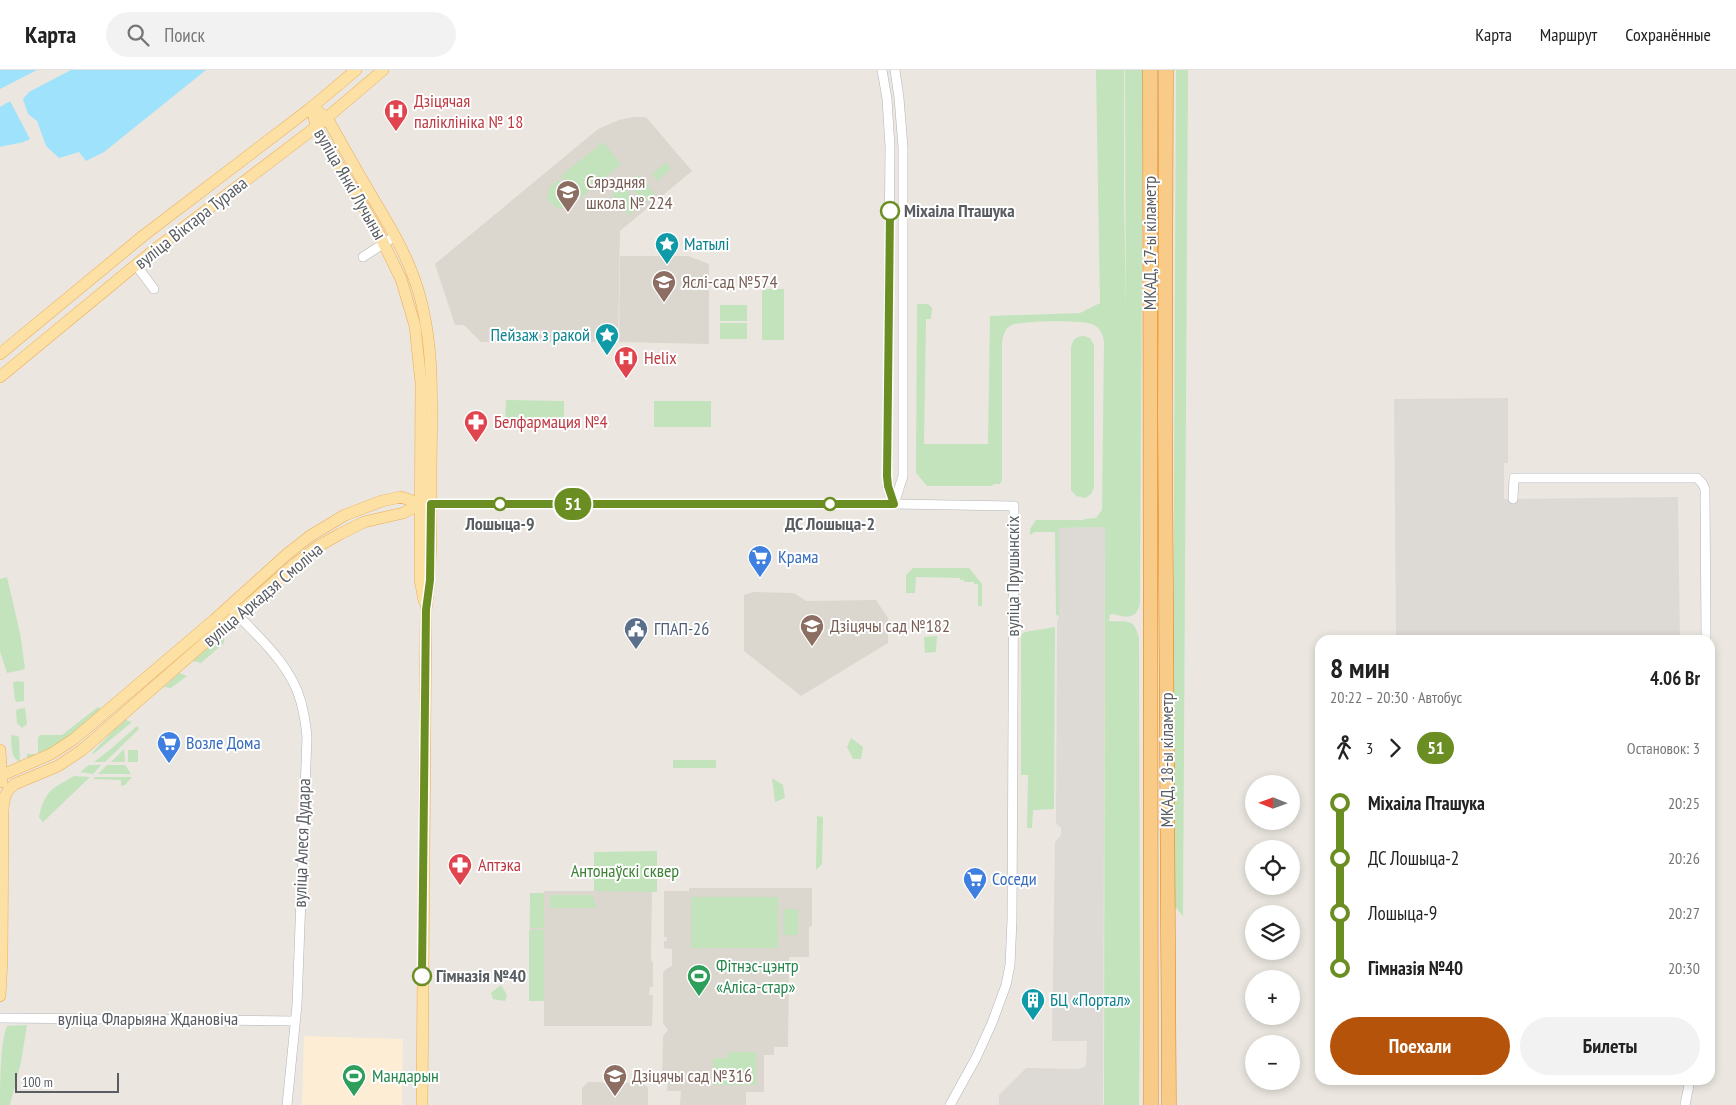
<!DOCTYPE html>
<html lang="ru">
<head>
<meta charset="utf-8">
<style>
	body { margin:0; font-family:"PT Sans Narrow",sans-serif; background:#f2f2f2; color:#222; height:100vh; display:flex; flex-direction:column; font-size:19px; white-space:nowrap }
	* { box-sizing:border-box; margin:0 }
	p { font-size:16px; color:#767676 }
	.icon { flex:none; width:28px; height:28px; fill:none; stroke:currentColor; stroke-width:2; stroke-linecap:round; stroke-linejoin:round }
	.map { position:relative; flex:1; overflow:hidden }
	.side { position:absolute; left:1315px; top:565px; width:400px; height:450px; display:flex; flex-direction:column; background:#fff; border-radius:15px; box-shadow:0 2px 8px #0003 }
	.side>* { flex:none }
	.badge { padding:0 10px; border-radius:16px; font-size:18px; line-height:32px }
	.needle { width:32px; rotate:271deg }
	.buttons { position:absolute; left:1245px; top:705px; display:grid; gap:10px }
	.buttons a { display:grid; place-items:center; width:55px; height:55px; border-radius:50%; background:#fff; box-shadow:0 2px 8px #0003; font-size:25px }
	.scale { position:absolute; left:15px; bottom:12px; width:104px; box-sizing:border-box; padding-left:5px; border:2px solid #595d61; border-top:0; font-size:14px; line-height:18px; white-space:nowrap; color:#595d61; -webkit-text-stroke:4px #fff; paint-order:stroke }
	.map>.badge { position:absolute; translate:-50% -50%; box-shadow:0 0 0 2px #fff }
	.legs { display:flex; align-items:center; gap:8px; height:55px; padding:0 15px; font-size:16px }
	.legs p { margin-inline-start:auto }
	.head { display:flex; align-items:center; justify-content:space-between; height:85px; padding:0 15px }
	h1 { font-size:28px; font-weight:600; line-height:38px }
	.primary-button { display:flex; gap:10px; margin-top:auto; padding:10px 15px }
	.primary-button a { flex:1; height:58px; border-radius:30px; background:#b45309; color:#fff; font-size:20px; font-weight:600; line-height:58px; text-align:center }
	.primary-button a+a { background:#f2f2f2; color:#222 }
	ul { padding:0 15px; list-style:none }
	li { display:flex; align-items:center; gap:18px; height:55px; font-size:19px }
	li i { display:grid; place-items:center; width:8px; height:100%; margin:0 6px; background:currentColor }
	li i::after { content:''; width:12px; height:12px; margin:-6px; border:4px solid; border-radius:50%; background:#fff }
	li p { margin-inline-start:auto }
	li:first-child i { background:linear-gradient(#0000 50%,currentColor 0) }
	li:last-child i { background:linear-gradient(currentColor 50%,#0000 0) }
	header { display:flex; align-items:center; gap:30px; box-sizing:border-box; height:70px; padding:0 25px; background:#fff; border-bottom:1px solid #e0e0e0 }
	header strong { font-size:24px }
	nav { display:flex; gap:28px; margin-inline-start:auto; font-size:18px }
	.search { width:350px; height:45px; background:#f2f2f2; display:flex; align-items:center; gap:12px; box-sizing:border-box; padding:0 18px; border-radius:28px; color:#767676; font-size:19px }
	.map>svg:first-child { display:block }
	.commercial { fill:#fcedd4 }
	.industrial { fill:#ddd9d5 }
	.education { fill:#dbd6ce }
	.green { fill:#c2e3bc }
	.water { fill:#9fe2fc }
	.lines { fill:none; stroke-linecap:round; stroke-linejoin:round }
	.minor-casing { stroke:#b1b4b8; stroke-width:10 }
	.major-casing { stroke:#ecac58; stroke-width:12 }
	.highway-casing { stroke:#e47d08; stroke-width:15 }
	.minor { stroke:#fff; stroke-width:9 }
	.major { stroke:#fce0a4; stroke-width:11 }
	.highway { stroke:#f9cb89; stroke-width:14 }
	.line-1-casing { stroke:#fff; stroke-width:11 }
	.line-1 { stroke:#6b8e23; stroke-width:8 }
	.stop-1-dot { fill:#fff; stroke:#6b8e23; stroke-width:2.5 }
	.labels { text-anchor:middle; stroke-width:4; stroke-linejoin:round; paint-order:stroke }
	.health-label { font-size:18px; fill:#be3a42; stroke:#fff; text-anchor:start }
	.education-label { font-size:18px; fill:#785e54; stroke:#fff; text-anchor:start }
	.street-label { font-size:18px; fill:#595d61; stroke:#fff }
	.stop-label { font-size:18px; font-weight:bold; fill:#595d61; stroke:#fff; text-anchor:start }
	.culture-label { font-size:18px; fill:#0d838f; stroke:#fff; text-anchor:start }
	.shop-label { font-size:18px; fill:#366cbe; stroke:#fff; text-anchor:start }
	.service-label { font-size:18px; fill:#4e5e75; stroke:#fff; text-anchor:start }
	.park-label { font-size:18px; fill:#3f8237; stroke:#fff }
	.leisure-label { font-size:18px; fill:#27864d; stroke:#fff; text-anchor:start }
</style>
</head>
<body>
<header>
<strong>Карта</strong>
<div class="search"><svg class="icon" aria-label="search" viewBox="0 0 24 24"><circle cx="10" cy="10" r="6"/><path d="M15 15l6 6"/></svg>Поиск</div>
<nav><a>Карта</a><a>Маршрут</a><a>Сохранённые</a></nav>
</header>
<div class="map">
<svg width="1736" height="1035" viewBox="0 0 1736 1035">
	<rect width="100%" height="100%" fill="#ebe7e0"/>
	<!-- commercial -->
	<polygon class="commercial" points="304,966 403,969 402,1035 302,1035"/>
	<!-- industrial -->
	<g class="industrial">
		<polygon points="1508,328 1508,393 1504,393 1504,429 1678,427 1680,570 1396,570 1394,329"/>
		<polygon points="1105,457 1103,1035 999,1035 999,1025 1026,998 1079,999 1086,996 1087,971 1052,971 1055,772 1061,765 1061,758 1056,753 1057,561 1057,551 1059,546 1059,458"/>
	</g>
	<!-- education -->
	<g class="education">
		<polygon points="634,47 646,47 692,101 620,161 618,272 481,272 464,255 455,255 435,194 598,59 619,50"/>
		<polygon points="620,186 688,186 709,194 709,274 619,272"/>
		<polygon points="753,522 794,523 806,531 876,530 888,548 888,573 801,626 744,581 744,525"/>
		<polygon points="689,818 812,818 812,856 809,857 809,887 789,887 788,977 774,977 774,985 764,985 764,1022 746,1022 746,1035 680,1035 681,1021 667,1021 668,1013 662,1013 663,966 668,960 663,953 663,903 666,899 672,896 672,879 664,878 664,871 667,871 667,867 664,867 664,821 689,821"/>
		<polygon points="544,821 652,821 651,889 653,894 653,917 650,917 649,925 653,925 652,956 544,956 544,931 529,931 530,823 544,823"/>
		<polygon points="588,1012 642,1013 648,1018 648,1035 582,1035 582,1018"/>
	</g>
	<!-- green -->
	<g class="green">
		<path d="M1096 0H1124V128L1126 243 1125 0H1143L1140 532 1139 538 1135 544C1125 550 1119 544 1110 544L1109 551C1127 552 1134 547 1139 568L1140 940 1139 1035H1104L1105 457 1059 458V546L1056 545 1055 462H1035L1030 465V459L1036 450H1084V449L1096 448 1102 440 1104 272C1103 264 1100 257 1092 254 1081 250 1019 250 1010 256 1004 260 1003 266 1002 273V410L1000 414H994L992 416H927L916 403 917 234H928L932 238 931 249H926L924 374H988L990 246 1080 243 1100 233Z"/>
		<polygon points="1176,0 1188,0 1183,846 1172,833"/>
		<polygon points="603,72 621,94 579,129 561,106"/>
		<polygon points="666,92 671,99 657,111 652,104"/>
		<polygon points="639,105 655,124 644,133 629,114"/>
		<polygon points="558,110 576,132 568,139 556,138 547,129 549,118"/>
		<polygon points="623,115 640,136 629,145 612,125"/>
		<rect x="762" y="219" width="22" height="51"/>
		<rect x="720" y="235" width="27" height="16"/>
		<rect x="720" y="253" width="27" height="16"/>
		<path d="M1084 266 1090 268 1094 275V418L1091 424 1085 428 1076 426 1071 420V278C1072 270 1076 266 1084 266Z"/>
		<polygon points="506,330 564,331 564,357 505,357"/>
		<rect x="654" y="331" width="57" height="26"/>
		<polygon points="913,498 969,498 982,514 982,536 978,536 978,514 974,514 974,512 964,512 964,510 960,510 960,508 916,507 915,523 906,523 906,505"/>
		<polygon points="7,507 20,563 25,598 22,600 7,603 0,581 0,509"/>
		<polygon points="1055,557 1054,739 1033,740 1032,758 1027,758 1028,705 1021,705 1021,568 1022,564 1025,562"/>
		<polygon points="222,566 224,569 224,573 201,593 193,591"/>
		<polygon points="937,566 936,582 925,583 924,567"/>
		<polygon points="179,603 187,606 171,618 164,617"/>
		<polygon points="16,611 24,612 24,631 17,632 15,630 13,613"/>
		<polygon points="98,637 104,640 63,673 27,692 27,684 38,684 38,668 40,665 62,665"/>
		<polygon points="25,638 27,654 22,658 17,653 16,641 18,639"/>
		<polygon points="126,650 132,652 92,685 93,682 114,660"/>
		<polygon points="137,656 139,659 105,692 94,692 112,678"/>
		<path d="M11 665 17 666 19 667 20 692C10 687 12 676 11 665Z"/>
		<polygon points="851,668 863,677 861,689 853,689 847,677"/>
		<polygon points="124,679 125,692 111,692"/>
		<rect x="128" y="680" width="10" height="12"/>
		<rect x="673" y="690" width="43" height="8"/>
		<polygon points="89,695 101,695 93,704 80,702"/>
		<polygon points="107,695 125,695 131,704 98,704"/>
		<path d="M74 706 90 707 43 752 39 747C45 720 52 719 74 706Z"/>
		<polygon points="95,707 132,707 125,715 121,716 121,710 93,709"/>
		<polygon points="772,708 783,715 785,728 775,732"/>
		<polygon points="817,746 823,747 822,794 816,800"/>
		<polygon points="657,781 657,822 594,821 594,782"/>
		<rect x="530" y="823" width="14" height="35"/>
		<polygon points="550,825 592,825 597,838 550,838"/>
		<rect x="691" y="827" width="87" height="51"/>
		<rect x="783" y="839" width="15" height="26"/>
		<rect x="529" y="860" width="15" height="71"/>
		<polygon points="501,915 507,925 505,931 493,929 491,923"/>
		<path d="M27 955 21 992 10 1035H0C0 1016 0 972 7 956Z"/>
		<polygon points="729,982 756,982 756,1015 713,1015 713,988 728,988"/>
	</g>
	<!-- water -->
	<g class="water">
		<polygon points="0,0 37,0 0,19"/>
		<polygon points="71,0 206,0 104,82 86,91 79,82 59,88 46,76 37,51 28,44 23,29 29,22"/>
		<path d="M10 31 30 69C22 74 9 74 0 77V37Z"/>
	</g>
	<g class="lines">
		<!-- minor casing -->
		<g class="minor-casing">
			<g id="minor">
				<polyline points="882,0 887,29 890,77 887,406 887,415 894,434"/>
				<polyline points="363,187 395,166"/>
				<polyline points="136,195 154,219"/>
				<polyline points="1513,429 1514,408 1697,408 1702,413 1705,419 1706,570"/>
				<polyline points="426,434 894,434 1014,436 1012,850 1010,895 1006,915 992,953 976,988 950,1035"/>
				<polyline points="894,434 903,406 903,77 899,28 895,0"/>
				<path d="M230 537C256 565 291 594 301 632 304 644 306 655 307 667L297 935 287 1035"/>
				<polyline points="0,948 295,951"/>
				<polyline points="1685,1035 1690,1010"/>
			</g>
		</g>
		<!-- major casing -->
		<g class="major-casing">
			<g id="major">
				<path d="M312 37 327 48C342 75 358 103 374 130 389 155 404 180 414 208 437 271 431 341 431 407 431 452 432 496 426 540L422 1035"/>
				<polyline points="312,37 316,57 376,158 401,209 415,256 421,313 420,509 424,531"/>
				<polyline points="0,284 143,166 312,37 356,0"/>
				<polyline points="0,307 154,180 316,57 383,0"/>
				<polyline points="0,680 2,712"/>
				<polyline points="0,706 51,684 74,669 214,550 286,485 310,466 345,445 382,431 401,427 421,434"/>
				<polyline points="3,738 5,726 9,719 15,714 58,696 82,680 295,494 317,477 340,464 364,452 403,443 421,434"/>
				<polyline points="0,926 2,889 3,730"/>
			</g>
		</g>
		<!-- highway casing -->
		<g class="highway-casing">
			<g id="highway">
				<polyline points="1150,0 1151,1035"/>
				<polyline points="1166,0 1165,346 1169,1035"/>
			</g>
		</g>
		<!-- minor -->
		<use href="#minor" class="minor"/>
		<!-- major -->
		<use href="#major" class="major"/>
		<!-- highway -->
		<use href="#highway" class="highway"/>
	</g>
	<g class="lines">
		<!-- line-1 casing -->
		<g class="line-1-casing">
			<polyline id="line-1" points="422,906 426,540 430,510 431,434 894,434 888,416 887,406 890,141"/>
		</g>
		<!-- line-1 -->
		<use href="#line-1" class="line-1"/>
	</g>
	<!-- icons -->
	<defs>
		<g id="hospital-pin" transform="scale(1.25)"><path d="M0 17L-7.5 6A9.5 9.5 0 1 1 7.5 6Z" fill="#e0444e" stroke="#fff"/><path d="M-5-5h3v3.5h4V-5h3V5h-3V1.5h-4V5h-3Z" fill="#fff"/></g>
		<g id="school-pin" transform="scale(1.25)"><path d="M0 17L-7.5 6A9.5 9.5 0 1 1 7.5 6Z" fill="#8d6e63" stroke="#fff"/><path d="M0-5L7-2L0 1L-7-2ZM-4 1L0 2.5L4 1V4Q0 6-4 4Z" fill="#fff"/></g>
		<g id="sight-pin" transform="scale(1.25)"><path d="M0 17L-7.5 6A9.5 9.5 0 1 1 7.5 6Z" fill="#0f9aa8" stroke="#fff"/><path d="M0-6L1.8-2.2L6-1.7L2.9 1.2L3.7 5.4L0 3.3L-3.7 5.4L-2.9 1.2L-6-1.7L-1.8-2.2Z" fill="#fff"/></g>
		<g id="pharmacy-pin" transform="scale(1.25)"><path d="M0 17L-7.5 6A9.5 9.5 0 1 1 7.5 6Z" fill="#e0444e" stroke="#fff"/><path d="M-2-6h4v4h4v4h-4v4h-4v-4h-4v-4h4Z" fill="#fff"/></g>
		<g id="supermarket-pin" transform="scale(1.25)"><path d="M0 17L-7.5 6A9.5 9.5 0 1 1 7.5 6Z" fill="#3f7fe0" stroke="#fff"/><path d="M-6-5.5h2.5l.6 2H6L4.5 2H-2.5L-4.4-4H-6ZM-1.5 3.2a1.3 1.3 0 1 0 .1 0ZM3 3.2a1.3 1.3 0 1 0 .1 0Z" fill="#fff"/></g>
		<g id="civic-pin" transform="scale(1.25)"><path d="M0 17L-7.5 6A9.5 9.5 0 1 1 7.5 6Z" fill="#5c6f8a" stroke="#fff"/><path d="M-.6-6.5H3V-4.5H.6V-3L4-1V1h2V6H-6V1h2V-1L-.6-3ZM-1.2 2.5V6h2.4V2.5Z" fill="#fff"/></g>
		<g id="stadium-pin" transform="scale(1.25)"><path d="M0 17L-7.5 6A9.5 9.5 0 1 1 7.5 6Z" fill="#2e9e5b" stroke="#fff"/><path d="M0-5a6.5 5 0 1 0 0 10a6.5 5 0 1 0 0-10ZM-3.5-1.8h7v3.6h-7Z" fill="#fff"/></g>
		<g id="building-pin" transform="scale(1.25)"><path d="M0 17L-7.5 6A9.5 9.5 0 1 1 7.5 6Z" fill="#0f9aa8" stroke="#fff"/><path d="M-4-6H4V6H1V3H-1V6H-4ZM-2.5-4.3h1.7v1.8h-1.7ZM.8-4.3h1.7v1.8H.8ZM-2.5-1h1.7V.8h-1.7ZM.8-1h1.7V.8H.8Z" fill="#fff"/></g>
	</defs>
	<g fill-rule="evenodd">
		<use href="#hospital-pin" x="396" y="41"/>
		<use href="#school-pin" x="568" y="122"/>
		<use href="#sight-pin" x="667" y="174"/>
		<use href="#school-pin" x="664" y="212"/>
		<use href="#sight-pin" x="607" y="265"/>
		<use href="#hospital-pin" x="626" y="288"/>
		<use href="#pharmacy-pin" x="476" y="352"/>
		<use href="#supermarket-pin" x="760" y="487"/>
		<use href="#school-pin" x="812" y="556"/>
		<use href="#civic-pin" x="636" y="559"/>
		<use href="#supermarket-pin" x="169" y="673"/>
		<use href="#pharmacy-pin" x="460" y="795"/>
		<use href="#supermarket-pin" x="975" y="809"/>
		<use href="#stadium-pin" x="699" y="906"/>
		<use href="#building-pin" x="1033" y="930"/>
		<use href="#stadium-pin" x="354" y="1006"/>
		<use href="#school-pin" x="615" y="1006"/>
	</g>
	<!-- markers -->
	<g class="stop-1-dot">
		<circle cx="890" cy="141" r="9"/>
		<circle cx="500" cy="434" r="6"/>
		<circle cx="830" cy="434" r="6"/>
		<circle cx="422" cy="906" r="9"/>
	</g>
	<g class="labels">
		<!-- health labels -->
		<g class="health-label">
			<text x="414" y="37">Дзіцячая<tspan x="414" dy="21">паліклініка № 18</tspan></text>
			<text x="644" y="294">Helix</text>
			<text x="494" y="358">Белфармация №4</text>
			<text x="478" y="801">Аптэка</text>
		</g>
		<!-- education labels -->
		<g class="education-label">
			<text x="586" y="118">Сярэдняя<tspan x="586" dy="21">школа № 224</tspan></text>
			<text x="682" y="218">Яслі-сад №574</text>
			<text x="830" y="562">Дзіцячы сад №182</text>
			<text x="632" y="1012">Дзіцячы сад №316</text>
		</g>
		<!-- street labels -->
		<g class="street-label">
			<text transform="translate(350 114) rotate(60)" y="6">вуліца Янкі Лучыны</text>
			<text transform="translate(191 153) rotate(-38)" y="6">вуліца Віктара Турава</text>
			<text transform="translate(1150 173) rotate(-90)" y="6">МКАД, 17-ы кіламетр</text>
			<text transform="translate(1013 506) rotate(-90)" y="6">вуліца Прушынскіх</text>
			<text transform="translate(263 525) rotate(-40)" y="6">вуліца Аркадзя Смоліча</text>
			<text transform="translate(1167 690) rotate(-90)" y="6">МКАД, 18-ы кіламетр</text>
			<text transform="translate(302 773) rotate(-88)" y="6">вуліца Алеся Дудара</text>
			<text x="148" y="955">вуліца Фларыяна Ждановіча</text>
		</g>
		<!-- stop labels -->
		<g class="stop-label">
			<text x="904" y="147">Міхаіла Пташука</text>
			<text x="500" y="460" text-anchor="middle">Лошыца-9</text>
			<text x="830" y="460" text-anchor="middle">ДС Лошыца-2</text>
			<text x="436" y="912">Гімназія №40</text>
		</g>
		<!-- culture labels -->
		<g class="culture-label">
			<text x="684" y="180">Матылі</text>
			<text x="590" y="271" text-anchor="end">Пейзаж з ракой</text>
			<text x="1050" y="936">БЦ «Портал»</text>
		</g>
		<!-- shop labels -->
		<g class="shop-label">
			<text x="778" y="493">Крама</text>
			<text x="186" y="679">Возле Дома</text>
			<text x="992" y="815">Соседи</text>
		</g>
		<!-- service labels -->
		<g class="service-label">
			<text x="654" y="565">ГПАП-26</text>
		</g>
		<!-- park labels -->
		<g class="park-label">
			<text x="625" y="807">Антонаўскі сквер</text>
		</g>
		<!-- leisure labels -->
		<g class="leisure-label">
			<text x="716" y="902">Фітнэс-цэнтр<tspan x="716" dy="21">«Аліса-стар»</tspan></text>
			<text x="372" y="1012">Мандарын</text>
		</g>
	</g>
</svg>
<div class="buttons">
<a><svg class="needle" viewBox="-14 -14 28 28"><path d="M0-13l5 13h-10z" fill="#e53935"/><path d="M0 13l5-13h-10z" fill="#767676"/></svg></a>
<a><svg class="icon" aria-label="locate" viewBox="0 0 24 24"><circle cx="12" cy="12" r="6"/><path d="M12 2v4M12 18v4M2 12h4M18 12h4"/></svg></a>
<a><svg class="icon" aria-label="layers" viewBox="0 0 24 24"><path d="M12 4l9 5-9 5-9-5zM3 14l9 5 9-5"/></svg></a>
<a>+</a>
<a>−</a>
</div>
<div class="scale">100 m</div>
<b class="badge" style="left:573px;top:434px;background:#6b8e23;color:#fff">51</b>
<section class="side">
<div class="head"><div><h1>8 мин</h1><p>20:22 – 20:30 · Автобус</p></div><b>4.06 Br</b></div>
<div class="legs"><svg class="icon" aria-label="walk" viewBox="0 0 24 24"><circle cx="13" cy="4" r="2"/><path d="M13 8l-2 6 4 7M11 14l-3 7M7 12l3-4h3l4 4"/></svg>3<svg class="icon" aria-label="forward" viewBox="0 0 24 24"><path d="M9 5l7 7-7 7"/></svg><b class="badge" style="background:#6b8e23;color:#fff">51</b><p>Остановок: 3</p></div>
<ul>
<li><i style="color:#6b8e23"></i><b>Міхаіла Пташука</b><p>20:25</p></li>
<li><i style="color:#6b8e23"></i><span>ДС Лошыца-2</span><p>20:26</p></li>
<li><i style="color:#6b8e23"></i><span>Лошыца-9</span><p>20:27</p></li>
<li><i style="color:#6b8e23"></i><b>Гімназія №40</b><p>20:30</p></li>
</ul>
<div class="primary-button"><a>Поехали</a><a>Билеты</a></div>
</section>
</div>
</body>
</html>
